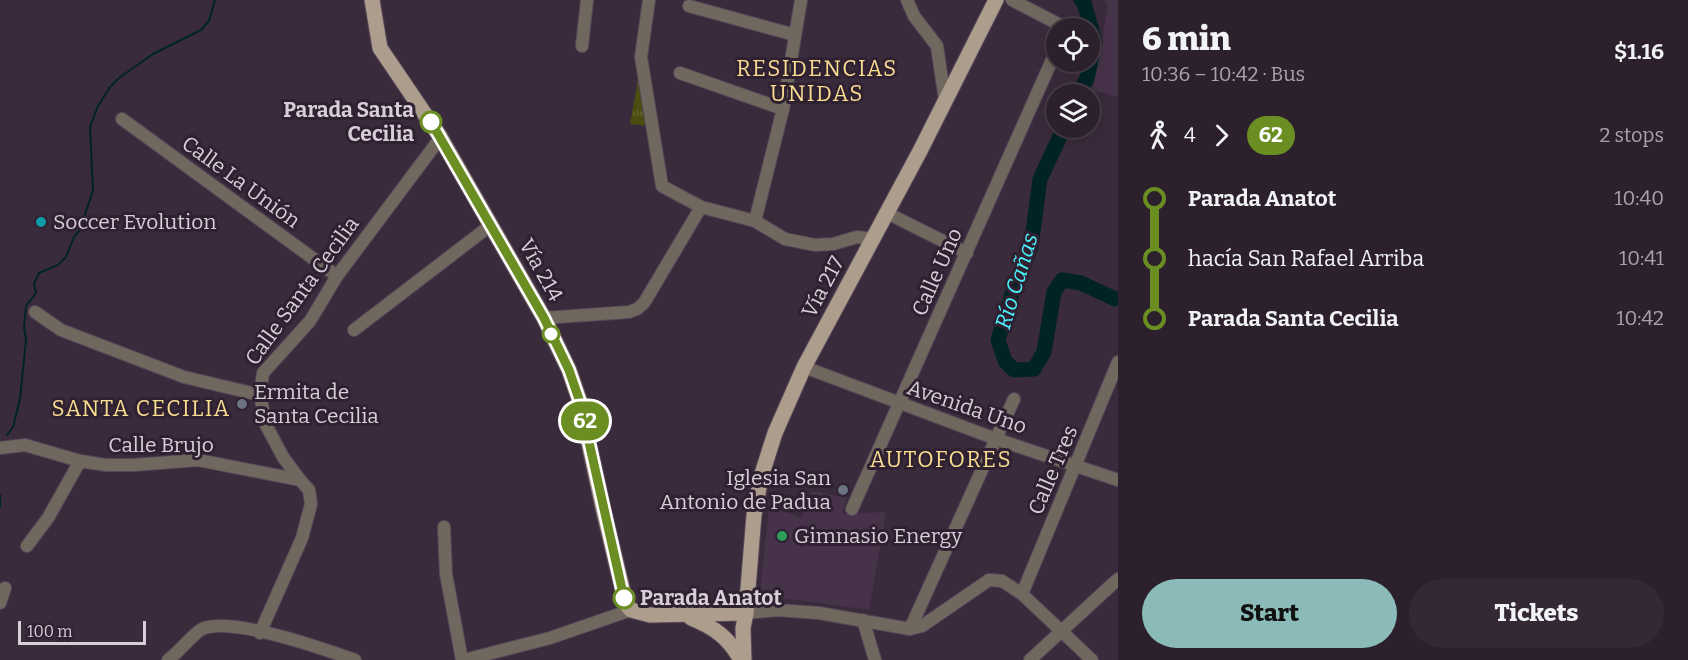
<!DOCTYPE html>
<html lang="en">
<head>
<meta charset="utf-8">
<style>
	body { margin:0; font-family:Bitter,serif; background:#342835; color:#f1f3f6; height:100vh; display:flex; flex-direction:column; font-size:22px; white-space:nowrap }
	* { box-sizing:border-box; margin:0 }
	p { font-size:20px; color:#a6a3aa }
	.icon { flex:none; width:33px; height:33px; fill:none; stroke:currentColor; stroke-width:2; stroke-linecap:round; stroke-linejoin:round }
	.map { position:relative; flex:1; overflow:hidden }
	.drawer { display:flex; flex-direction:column; background:#2c202d; width:570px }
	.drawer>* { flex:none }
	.badge { padding:0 12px; border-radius:20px; font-size:21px; line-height:39px }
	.fabs { position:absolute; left:1046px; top:18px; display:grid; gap:12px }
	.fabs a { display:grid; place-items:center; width:54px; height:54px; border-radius:50%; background:#2c202d; box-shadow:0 3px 15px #0003,0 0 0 2px #483e49; font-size:30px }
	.scale { position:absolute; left:18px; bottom:15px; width:128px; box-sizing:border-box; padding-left:6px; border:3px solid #d8ced9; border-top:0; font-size:16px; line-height:21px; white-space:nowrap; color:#d8ced9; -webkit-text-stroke:4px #2f2131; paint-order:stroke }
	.map>.badge { position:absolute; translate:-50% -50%; box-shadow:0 0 0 3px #fff }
	.legs { display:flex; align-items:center; gap:9px; height:66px; padding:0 24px; font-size:20px }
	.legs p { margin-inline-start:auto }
	.overview { display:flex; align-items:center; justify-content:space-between; height:102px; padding:0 24px }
	h1 { font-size:33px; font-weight:800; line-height:45px }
	.cta { display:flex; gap:12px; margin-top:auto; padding:12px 24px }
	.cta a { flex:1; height:69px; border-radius:36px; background:#8bbbb9; color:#111; font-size:24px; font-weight:800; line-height:69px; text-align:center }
	.cta a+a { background:#342835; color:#f1f3f6 }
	ul { padding:0 24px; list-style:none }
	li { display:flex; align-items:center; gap:21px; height:60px; font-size:22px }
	li i { display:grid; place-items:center; width:9px; height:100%; margin:0 8px; background:currentColor }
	li i::after { content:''; width:15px; height:15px; margin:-8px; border:4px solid; border-radius:50%; background:#2c202d }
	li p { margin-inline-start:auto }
	li:first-child i { background:linear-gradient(#0000 50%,currentColor 0) }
	li:last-child i { background:linear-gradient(currentColor 50%,#0000 0) }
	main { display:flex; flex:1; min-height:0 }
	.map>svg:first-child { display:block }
	.built { fill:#463349 }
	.park { fill:url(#park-tufts) }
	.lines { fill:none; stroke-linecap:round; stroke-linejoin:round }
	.stream { stroke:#002426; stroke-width:2 }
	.river { stroke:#002426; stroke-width:15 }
	.minor-casing { stroke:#564858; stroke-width:14 }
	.major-casing { stroke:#564858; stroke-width:17 }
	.minor { stroke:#70685f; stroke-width:12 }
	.major { stroke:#ad9d8c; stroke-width:15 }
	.line-1-casing { stroke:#fff; stroke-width:14 }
	.line-1 { stroke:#6b8e23; stroke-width:9 }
	.stop-1-dot { fill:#fff; stroke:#6b8e23; stroke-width:3 }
	.culture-dot { fill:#0f9aa8; stroke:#2f2131; stroke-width:2 }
	.worship-dot { fill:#6b7280; stroke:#2f2131; stroke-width:2 }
	.leisure-dot { fill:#2e9e5b; stroke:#2f2131; stroke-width:2 }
	.labels { text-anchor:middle; stroke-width:6; stroke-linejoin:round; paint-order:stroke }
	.stop-label { font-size:21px; font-weight:bold; fill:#d8ced9; stroke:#2f2131; text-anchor:end }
	.street-label { font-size:21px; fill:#d8ced9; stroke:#2f2131 }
	.poi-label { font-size:21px; fill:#d8ced9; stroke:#2f2131; text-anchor:start }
	.neighbourhood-label { font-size:22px; letter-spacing:1.5px; fill:#f9dd91; stroke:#2f2131 }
	.water-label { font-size:22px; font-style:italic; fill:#4bf5fe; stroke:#2f2131 }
</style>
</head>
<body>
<main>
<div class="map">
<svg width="1118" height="660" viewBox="0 0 1118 660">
	<defs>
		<pattern id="park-tufts" width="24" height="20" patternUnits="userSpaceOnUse" patternTransform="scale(1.5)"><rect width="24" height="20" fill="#4a4d0f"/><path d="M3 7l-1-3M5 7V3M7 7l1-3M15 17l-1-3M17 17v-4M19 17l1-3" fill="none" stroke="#636531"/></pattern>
	</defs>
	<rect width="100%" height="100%" fill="#3a2b3c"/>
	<!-- built -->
	<g class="built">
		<polygon points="1104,0 1118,0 1118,97 1093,90 1108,5"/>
		<polygon points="812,491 847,498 842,514 886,512 869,610 762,595 760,592 769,508 802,517"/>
	</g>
	<!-- park -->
	<polygon class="park" points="641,64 649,126 630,124"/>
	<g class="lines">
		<!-- stream -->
		<g class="stream">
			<polyline points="7,435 13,427 20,399 26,340 24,327 26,306 36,293 34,284 39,273 58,265 66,257 74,237 84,225 85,214 93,191 90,127 98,106 110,87 119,78 153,54 201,30 209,21 215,0"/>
			<polyline points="0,495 0,507"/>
		</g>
		<!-- river -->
		<g class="river">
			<polyline points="1079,94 1087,78 1095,42 1084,2 1081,0"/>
			<polyline points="1064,128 1040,179 1031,247 1012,294 998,340 1005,361 1014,370 1034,369 1044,352 1054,292 1062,280 1081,283 1115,299 1118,298"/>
		</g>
		<!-- minor casing -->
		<g class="minor-casing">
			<g id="minor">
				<polyline points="649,0 641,57 662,186 701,207 755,221 785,239 815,245 833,244 857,237 873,239"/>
				<polyline points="907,0 914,16 937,46 945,100"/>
				<polyline points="1012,0 1060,25 1062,28"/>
				<polyline points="689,6 795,35"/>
				<polyline points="582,46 587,0"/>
				<polyline points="680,73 783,109"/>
				<polyline points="122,119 337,276"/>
				<polyline points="887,213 967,253"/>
				<polyline points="755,221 783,109 801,0"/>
				<polyline points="35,312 61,330 184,377 260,395"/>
				<polyline points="544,318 629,312 637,309 644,303 701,207"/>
				<polyline points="354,330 491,225"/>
				<polyline points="804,367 996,439 1118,480"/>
				<polyline points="0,448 25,445 80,461 106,465 134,465 198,460 300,480 309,490 311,504 302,538 260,633"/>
				<polyline points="300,480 283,457 266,425 260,395 263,373 310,321 337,276 441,137"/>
				<polyline points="852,509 1056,51"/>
				<polyline points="444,527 446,574 462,660"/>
				<polyline points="27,546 48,518 80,461"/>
				<polyline points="1022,594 1118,362"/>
				<polyline points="0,603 5,588"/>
				<polyline points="746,613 777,610 819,613 910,629 922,626 989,580 1002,581 1022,594 1092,660"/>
				<polyline points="863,620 875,660"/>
				<polyline points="910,629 1014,399"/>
				<path d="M168 660C177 654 195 632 202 629 231 616 324 649 355 660"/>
				<polyline points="464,660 550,638 631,610"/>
				<polyline points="1030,660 1118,579"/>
			</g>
		</g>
		<!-- major casing -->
		<g class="major-casing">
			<g id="major">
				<polyline points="372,0 380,48 439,135 544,318 569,370 580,402 603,508 626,604 631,610 650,615 746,613"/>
				<path d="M691 618C714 627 729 638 741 660"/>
				<polyline points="744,660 743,628 746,613 754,515 761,477 775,433 804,367 920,151 996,0"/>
			</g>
		</g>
		<!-- minor -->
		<use href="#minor" class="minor"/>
		<!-- major -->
		<use href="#major" class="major"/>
	</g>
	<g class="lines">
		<!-- line-1 casing -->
		<g class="line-1-casing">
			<polyline id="line-1" points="431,122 544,318 569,370 580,402 624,598"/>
		</g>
		<!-- line-1 -->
		<use href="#line-1" class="line-1"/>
	</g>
	<!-- markers -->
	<g class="stop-1-dot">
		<circle cx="431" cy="122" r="10"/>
		<circle cx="551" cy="334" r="8"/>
		<circle cx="624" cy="598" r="10"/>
	</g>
	<circle class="culture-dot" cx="41" cy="222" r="6"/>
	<g class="worship-dot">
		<circle cx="242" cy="404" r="6"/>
		<circle cx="843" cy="490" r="6"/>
	</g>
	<circle class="leisure-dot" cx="782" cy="536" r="6"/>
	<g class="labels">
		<!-- stop labels -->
		<g class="stop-label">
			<text x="414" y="117">Parada Santa<tspan x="414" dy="24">Cecilia</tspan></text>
			<text x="640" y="605" text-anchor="start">Parada Anatot</text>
		</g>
		<!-- street labels -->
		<g class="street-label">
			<text transform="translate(241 182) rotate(36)" y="7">Calle La Unión</text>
			<text transform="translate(541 270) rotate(61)" y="7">Vía 214</text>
			<text transform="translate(937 272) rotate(-66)" y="7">Calle Uno</text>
			<text transform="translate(823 287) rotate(-62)" y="7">Vía 217</text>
			<text transform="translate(302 291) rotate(-54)" y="7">Calle Santa Cecilia</text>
			<text transform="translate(967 407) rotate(19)" y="7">Avenida Uno</text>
			<text x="161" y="452">Calle Brujo</text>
			<text transform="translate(1053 470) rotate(-67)" y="7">Calle Tres</text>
		</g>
		<!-- poi labels -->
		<g class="poi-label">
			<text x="53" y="229">Soccer Evolution</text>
			<text x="254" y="399">Ermita de<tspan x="254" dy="24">Santa Cecilia</tspan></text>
			<text x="831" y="485" text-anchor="end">Iglesia San<tspan x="831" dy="24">Antonio de Padua</tspan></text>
			<text x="794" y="543">Gimnasio Energy</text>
		</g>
		<!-- neighbourhood labels -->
		<g class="neighbourhood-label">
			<text x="817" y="76">RESIDENCIAS<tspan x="817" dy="25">UNIDAS</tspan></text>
			<text x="141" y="416">SANTA CECILIA</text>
			<text x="941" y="467">AUTOFORES</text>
		</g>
		<!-- water labels -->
		<g class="water-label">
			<text transform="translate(1016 281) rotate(-73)" y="8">Río Cañas</text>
		</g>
	</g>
</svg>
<div class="fabs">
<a><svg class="icon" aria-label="locate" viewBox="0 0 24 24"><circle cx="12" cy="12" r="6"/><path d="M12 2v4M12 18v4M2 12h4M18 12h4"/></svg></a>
<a><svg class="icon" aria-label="layers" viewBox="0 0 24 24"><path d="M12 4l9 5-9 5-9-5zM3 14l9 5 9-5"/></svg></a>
</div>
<div class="scale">100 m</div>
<b class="badge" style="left:585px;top:421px;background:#6b8e23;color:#fff">62</b>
</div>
<section class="drawer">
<div class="overview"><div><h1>6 min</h1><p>10:36 – 10:42 · Bus</p></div><b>$1.16</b></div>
<div class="legs"><svg class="icon" aria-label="walk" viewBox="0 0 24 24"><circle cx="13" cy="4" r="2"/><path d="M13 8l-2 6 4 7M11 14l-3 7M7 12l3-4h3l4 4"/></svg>4<svg class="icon" aria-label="forward" viewBox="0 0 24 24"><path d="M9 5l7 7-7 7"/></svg><b class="badge" style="background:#6b8e23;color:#fff">62</b><p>2 stops</p></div>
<ul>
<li><i style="color:#6b8e23"></i><b>Parada Anatot</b><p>10:40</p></li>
<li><i style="color:#6b8e23"></i><span>hacía San Rafael Arriba</span><p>10:41</p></li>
<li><i style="color:#6b8e23"></i><b>Parada Santa Cecilia</b><p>10:42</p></li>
</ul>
<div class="cta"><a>Start</a><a>Tickets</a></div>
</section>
</main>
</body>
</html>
